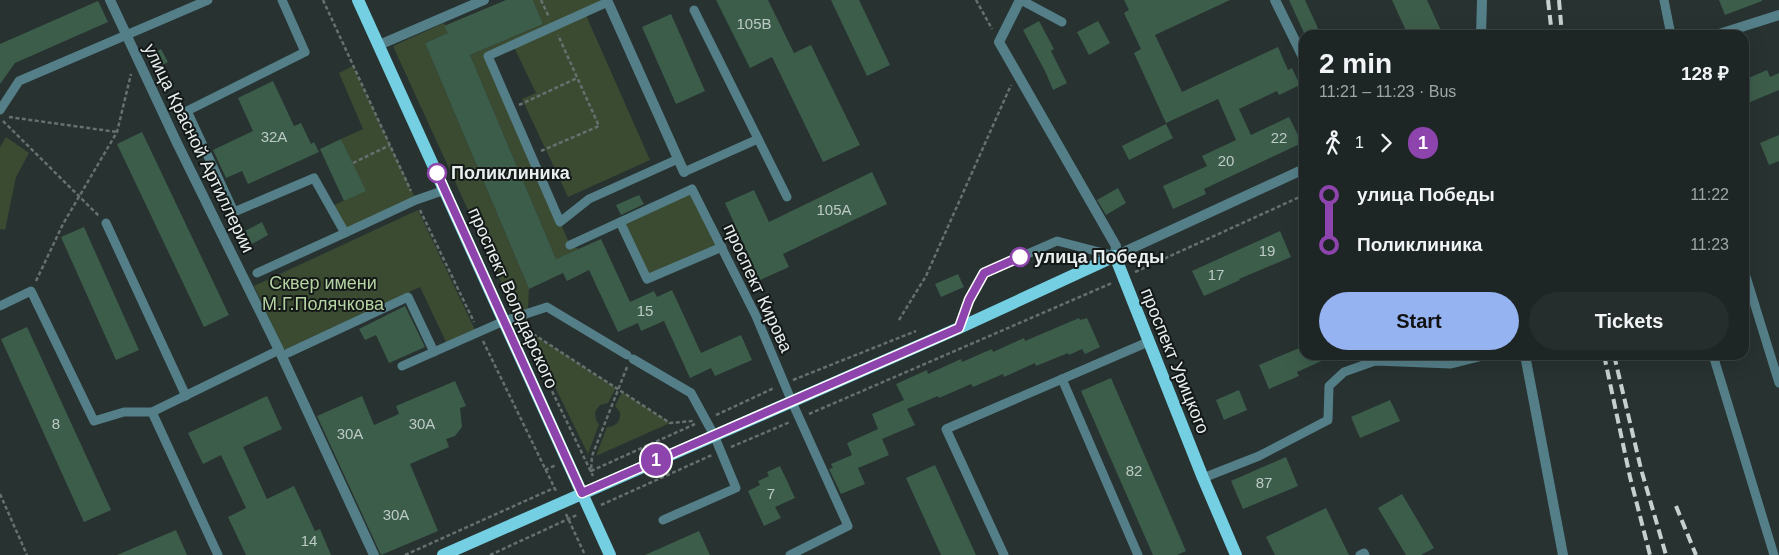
<!DOCTYPE html>
<html lang="en">
<head>
<meta charset="utf-8">
<style>
	body { margin:0; font-family:Helvetica,sans-serif; background:#252e2d; color:#f1f3f6; height:100vh; display:flex; flex-direction:column; font-size:19px; white-space:nowrap }
	* { box-sizing:border-box; margin:0 }
	p { font-size:16px; color:#a0a5a7 }
	.icon { flex:none; width:28px; height:28px; fill:none; stroke:currentColor; stroke-width:2; stroke-linecap:round; stroke-linejoin:round }
	.map { position:relative; flex:1; overflow:hidden }
	.sheet { position:absolute; left:1299px; top:30px; width:450px; height:330px; display:flex; flex-direction:column; background:#1d2625; border-radius:15px; box-shadow:0 5px 20px #0002,0 0 0 1px #3b4342 }
	.sheet>* { flex:none }
	.badge { padding:0 10px; border-radius:16px; font-size:18px; line-height:32px }
	.map>.badge { position:absolute; translate:-50% -50%; box-shadow:0 0 0 2px #fff }
	.legs { display:flex; align-items:center; gap:8px; height:55px; padding:0 20px; font-size:16px }
	.legs p { margin-inline-start:auto }
	.head { display:flex; align-items:center; justify-content:space-between; height:85px; padding:0 20px }
	h1 { font-size:28px; font-weight:700; line-height:38px }
	.button { display:flex; gap:10px; margin-top:auto; padding:10px 20px }
	.button a { flex:1; height:58px; border-radius:30px; background:#95b2f1; color:#111; font-size:20px; font-weight:700; line-height:58px; text-align:center }
	.button a+a { background:#252e2d; color:#f1f3f6 }
	ul { padding:0 20px; list-style:none }
	li { display:flex; align-items:center; gap:18px; height:50px; font-size:19px }
	li i { display:grid; place-items:center; width:8px; height:100%; margin:0 6px; background:currentColor }
	li i::after { content:''; width:12px; height:12px; margin:-6px; border:4px solid; border-radius:50%; background:#1d2625 }
	li p { margin-inline-start:auto }
	li:first-child i { background:linear-gradient(#0000 50%,currentColor 0) }
	li:last-child i { background:linear-gradient(currentColor 50%,#0000 0) }
	.map>svg:first-child { display:block }
	.green { fill:#3b4b32 }
	.building { fill:#3d5d4b }
	.lines { fill:none; stroke-linecap:round; stroke-linejoin:round }
	.path { stroke:#66706f; stroke-width:2.5; stroke-dasharray:4 2.5; stroke-linecap:butt }
	.service { stroke:#557f88; stroke-width:9 }
	.minor { stroke:#557f88; stroke-width:10 }
	.tertiary { stroke:#557f88; stroke-width:10 }
	.primary { stroke:#73cfe1; stroke-width:12 }
	.rail { stroke:#c8d0cf; stroke-width:4; stroke-dasharray:10 5; stroke-linecap:butt }
	.line-1-casing { stroke:#fff; stroke-width:11 }
	.line-1 { stroke:#8e44ad; stroke-width:8 }
	.stop-1-dot { fill:#fff; stroke:#8e44ad; stroke-width:2.5 }
	.labels { text-anchor:middle; stroke-width:4; stroke-linejoin:round; paint-order:stroke }
	.number-label { font-size:15px; fill:#bccac5 }
	.street-label { font-size:18px; fill:#e7efee; stroke:#141918 }
	.stop-label { font-size:18px; font-weight:bold; fill:#e7efee; stroke:#141918; text-anchor:start }
	.park-label { font-size:18px; fill:#b4d3a1; stroke:#141918 }
</style>
</head>
<body>
<div class="map">
<svg width="1779" height="555" viewBox="0 0 1779 555">
	<rect width="100%" height="100%" fill="#273231"/>
	<!-- green -->
	<g class="green">
		<polygon points="533,0 607,0 585,13 650,160 568,197 522,99 536,93 513,45 488,56 570,245 579,249 556,259 470,55 543,24"/>
		<polygon points="444,23 448,33 425,43 529,289 527,330 616,388 608,403 600,405 595,412 596,420 599,424 588,454 527,330 517,317 393,46"/>
		<polygon points="353,66 416,200 345,233 330,207 365,191 341,139 363,129 339,73"/>
		<polygon points="6,137 29,153 16,177 5,230 0,229 0,147"/>
		<polygon points="692,189 722,247 647,279 620,222"/>
		<polygon points="418,210 476,332 448,346 420,287 284,350 254,286"/>
		<path d="M622 392 670 423 596 456 607 427C616 427 621 421 620 412L615 406Z"/>
	</g>
	<!-- building -->
	<g class="building">
		<polygon points="506,0 533,0 543,24 470,55 556,259 601,239 630,302 654,291 657,297 672,290 701,353 741,335 752,360 715,376 711,368 690,378 664,321 641,331 638,323 618,332 589,270 567,281 563,273 529,289 425,43 448,33 444,26"/>
		<polygon points="716,0 768,0 794,53 811,45 860,145 823,162 772,57 750,68"/>
		<polygon points="831,0 859,0 890,65 867,76"/>
		<polygon points="1124,0 1230,0 1155,35 1182,92 1278,47 1288,70 1292,68 1300,85 1279,95 1277,91 1239,109 1251,135 1289,117 1302,143 1204,189 1206,194 1173,209 1163,186 1207,166 1202,156 1236,140 1218,99 1166,123 1134,53 1141,49 1124,13 1129,10"/>
		<polygon points="1289,0 1305,0 1321,35 1305,35"/>
		<polygon points="1392,0 1427,0 1443,35 1408,35"/>
		<polygon points="1719,0 1762,0 1762,1 1725,15"/>
		<polygon points="98,1 108,22 15,63 0,84 0,44"/>
		<polygon points="671,14 705,91 676,104 642,27"/>
		<polygon points="1039,21 1054,49 1051,51 1067,83 1053,90 1045,71 1023,30"/>
		<polygon points="1098,21 1110,43 1089,55 1077,32"/>
		<polygon points="161,49 168,62 155,69 147,56"/>
		<polygon points="1767,70 1770,77 1779,73 1779,90 1748,103 1744,94 1744,80"/>
		<polygon points="273,81 294,126 301,123 311,144 314,142 319,152 248,184 242,171 226,178 213,150 253,131 238,98"/>
		<polygon points="1166,124 1173,138 1129,160 1122,146"/>
		<polygon points="142,132 229,315 204,327 117,144"/>
		<polygon points="1779,135 1779,161 1769,165 1760,143"/>
		<polygon points="341,139 366,191 344,201 320,149"/>
		<polygon points="872,172 887,204 783,254 789,267 760,280 725,203 754,190 769,222"/>
		<polygon points="1118,188 1126,203 1106,215 1097,200"/>
		<polygon points="639,195 644,204 621,215 616,205"/>
		<polygon points="262,222 268,235 252,244 245,231"/>
		<polygon points="84,227 139,350 116,360 61,237"/>
		<polygon points="1280,231 1291,257 1239,279 1240,280 1204,296 1192,271"/>
		<polygon points="958,274 964,287 941,297 935,284"/>
		<polygon points="405,306 425,347 389,363 376,335 365,340 359,329"/>
		<polygon points="1079,318 1080,320 1087,318 1100,347 1085,354 1082,349 1069,355 1068,353 1036,366 1035,363 1004,377 1003,374 973,387 971,384 939,398 938,396 907,409 915,425 882,439 889,455 858,468 865,484 841,494 829,469 833,468 831,464 852,455 847,443 878,429 872,414 904,400 896,384 927,370 928,374 961,359 962,362 992,349 993,352 1024,338 1025,341"/>
		<polygon points="27,327 111,510 84,522 1,339"/>
		<polygon points="1304,346 1304,355 1335,355 1297,372 1299,376 1269,389 1259,365"/>
		<polygon points="1111,378 1186,551 1177,555 1153,555 1081,391"/>
		<polygon points="455,381 466,406 460,408 462,427 455,436 446,439 449,447 410,464 438,531 381,555 317,416 362,396 374,425 399,414 396,406"/>
		<polygon points="1239,390 1247,410 1224,420 1216,400"/>
		<polygon points="267,396 282,429 243,447 267,499 294,486 315,531 320,529 331,555 246,555 228,517 246,508 221,455 203,464 188,433"/>
		<polygon points="1390,400 1400,421 1360,438 1351,417"/>
		<polygon points="1286,457 1298,486 1243,509 1231,481"/>
		<polygon points="935,465 976,555 941,555 906,478"/>
		<polygon points="780,466 795,498 775,507 781,518 764,526 748,491 760,485 758,481 769,476 767,472"/>
		<polygon points="1402,494 1434,548 1421,555 1406,555 1378,508"/>
		<polygon points="1326,508 1349,555 1275,555 1266,537"/>
		<polygon points="176,530 187,555 117,555"/>
		<polygon points="699,531 710,555 645,555"/>
	</g>
	<g class="lines">
		<!-- path -->
		<g class="path">
			<polyline points="323,0 411,191"/>
			<polyline points="541,0 549,17"/>
			<polyline points="976,0 992,29"/>
			<polyline points="1698,33 1706,30"/>
			<polyline points="519,105 577,78"/>
			<polyline points="9,117 117,132"/>
			<polyline points="3,121 99,216"/>
			<polyline points="541,151 599,126 558,35"/>
			<polyline points="353,163 390,145"/>
			<polyline points="420,210 474,322"/>
			<polyline points="1135,272 1304,195"/>
			<polyline points="36,281 63,224 117,132 131,74"/>
			<polyline points="305,301 310,298"/>
			<polyline points="899,320 926,276 1011,85"/>
			<polyline points="523,326 527,330 670,423 693,421"/>
			<polyline points="483,341 556,491"/>
			<polyline points="538,362 593,476"/>
			<polyline points="627,367 592,456 591,471 695,424"/>
			<polyline points="793,380 916,331"/>
			<polyline points="809,414 1112,283"/>
			<polyline points="716,415 774,388"/>
			<polyline points="731,447 790,422"/>
			<polyline points="545,470 556,465"/>
			<polyline points="0,494 27,555"/>
			<polyline points="601,505 712,455"/>
			<polyline points="566,514 585,555"/>
			<polyline points="405,555 554,488"/>
			<polyline points="490,555 577,515"/>
		</g>
		<!-- service -->
		<g class="service">
			<polyline points="282,0 305,52 187,111 234,212 314,178 345,233 416,200 445,190"/>
			<polyline points="1021,0 1062,22"/>
			<polyline points="1664,0 1671,35"/>
			<polyline points="608,2 488,56 560,222 589,199 678,159"/>
			<polyline points="694,10 787,197"/>
			<polyline points="0,110 19,81 208,0"/>
			<polyline points="684,172 758,139"/>
			<polyline points="620,222 647,279 722,247"/>
			<polyline points="106,223 186,396"/>
			<polyline points="570,245 692,189 756,316 792,402 848,526 790,555"/>
			<polyline points="1744,270 1779,383"/>
			<polyline points="257,273 345,233"/>
			<polyline points="0,306 31,291 94,421 124,412 152,412 279,350"/>
			<polyline points="959,328 969,300 984,273 1057,241 1115,256"/>
			<polyline points="288,353 408,297 434,352"/>
			<polyline points="1713,355 1774,555"/>
			<polyline points="633,359 691,393 714,435 736,488 663,520"/>
			<polyline points="402,366 504,321 547,307 627,355"/>
			<polyline points="1062,379 1138,555"/>
			<polyline points="152,412 218,555"/>
			<polyline points="1203,478 1259,456 1328,420 1329,386 1344,372 1375,361 1451,364 1487,355"/>
			<polyline points="1004,555 946,429 1148,342"/>
			<polyline points="1360,555 1364,553 1365,555"/>
		</g>
		<!-- minor -->
		<g class="minor">
			<polyline points="110,0 177,143 279,350 374,555"/>
			<polyline points="607,0 684,172"/>
			<polyline points="1020,0 999,42 1116,246 1115,256"/>
			<polyline points="1275,0 1304,59"/>
			<polyline points="1481,35 1482,0"/>
			<polyline points="379,45 484,0"/>
			<polyline points="1525,355 1563,555"/>
		</g>
		<!-- tertiary -->
		<g class="tertiary">
			<polyline points="1716,35 1779,15"/>
			<polyline points="1115,256 1304,169"/>
		</g>
		<!-- primary -->
		<g class="primary">
			<polyline points="358,0 610,555"/>
			<polyline points="443,555 959,328 1115,256 1203,478 1236,555"/>
		</g>
		<!-- rail -->
		<g class="rail">
			<polyline points="1548,0 1552,35"/>
			<polyline points="1559,0 1562,35"/>
			<polyline points="1604,355 1630,477 1650,555"/>
			<polyline points="1614,355 1641,469 1666,555"/>
			<polyline points="1676,506 1696,555"/>
		</g>
	</g>
	<g class="lines">
		<!-- line-1 casing -->
		<g class="line-1-casing">
			<polyline id="line-1" points="437,173 582,493 959,328 969,300 984,273 1020,257"/>
		</g>
		<!-- line-1 -->
		<use href="#line-1" class="line-1"/>
	</g>
	<!-- markers -->
	<g class="stop-1-dot">
		<circle cx="437" cy="173" r="9"/>
		<circle cx="1020" cy="257" r="9"/>
	</g>
	<g class="labels">
		<!-- number labels -->
		<g class="number-label">
			<text x="754" y="29">105В</text>
			<text x="274" y="142">32А</text>
			<text x="1279" y="143">22</text>
			<text x="1226" y="166">20</text>
			<text x="834" y="215">105А</text>
			<text x="1267" y="256">19</text>
			<text x="1216" y="280">17</text>
			<text x="645" y="316">15</text>
			<text x="56" y="429">8</text>
			<text x="422" y="429">30А</text>
			<text x="350" y="439">30А</text>
			<text x="1134" y="476">82</text>
			<text x="1264" y="488">87</text>
			<text x="771" y="499">7</text>
			<text x="396" y="520">30А</text>
			<text x="309" y="546">14</text>
		</g>
		<!-- street labels -->
		<g class="street-label">
			<text transform="translate(199 148) rotate(64)" y="6">улица Красной Артиллерии</text>
			<text transform="translate(758 288) rotate(65)" y="6">проспект Кирова</text>
			<text transform="translate(513 298) rotate(66)" y="6">проспект Володарского</text>
			<text transform="translate(1175 361) rotate(68)" y="6">проспект Урицкого</text>
		</g>
		<!-- stop labels -->
		<g class="stop-label">
			<text x="451" y="179">Поликлиника</text>
			<text x="1034" y="263">улица Победы</text>
		</g>
		<!-- park labels -->
		<g class="park-label">
			<text x="323" y="289">Сквер имени<tspan x="323" dy="21">М.Г.Полячкова</tspan></text>
		</g>
	</g>
</svg>
<b class="badge" style="left:656px;top:460px;background:#8e44ad;color:#fff">1</b>
<section class="sheet">
<div class="head"><div><h1>2 min</h1><p>11:21 – 11:23 · Bus</p></div><b>128 ₽</b></div>
<div class="legs"><svg class="icon" aria-label="walk" viewBox="0 0 24 24"><circle cx="13" cy="4" r="2"/><path d="M13 8l-2 6 4 7M11 14l-3 7M7 12l3-4h3l4 4"/></svg>1<svg class="icon" aria-label="forward" viewBox="0 0 24 24"><path d="M9 5l7 7-7 7"/></svg><b class="badge" style="background:#8e44ad;color:#fff">1</b></div>
<ul>
<li><i style="color:#8e44ad"></i><b>улица Победы</b><p>11:22</p></li>
<li><i style="color:#8e44ad"></i><b>Поликлиника</b><p>11:23</p></li>
</ul>
<div class="button"><a>Start</a><a>Tickets</a></div>
</section>
</div>
</body>
</html>
